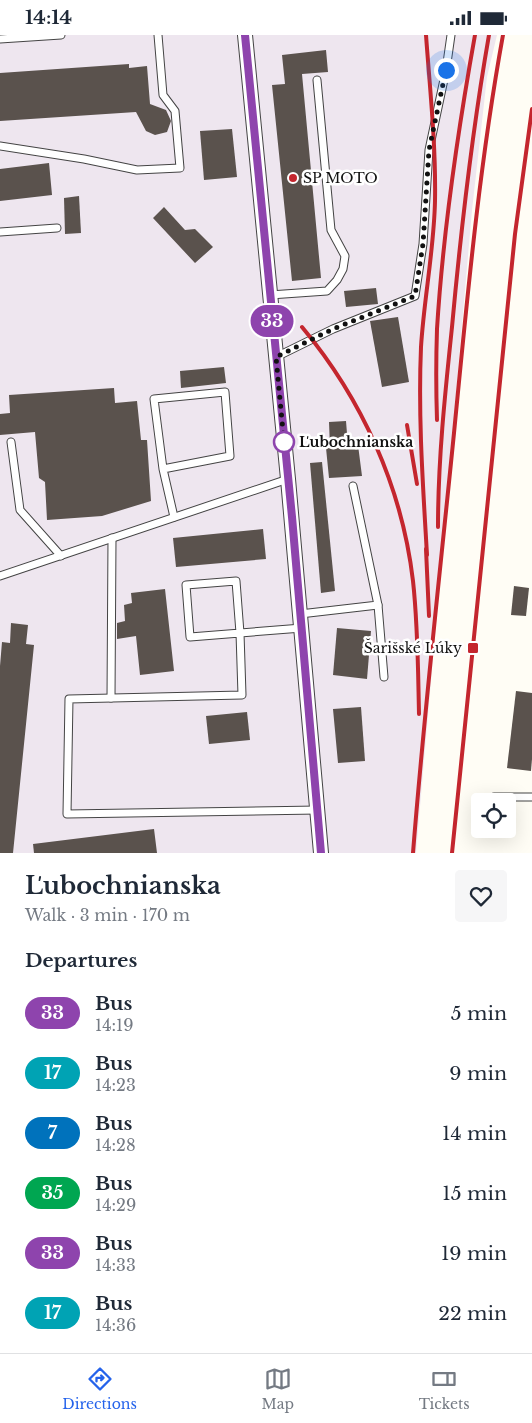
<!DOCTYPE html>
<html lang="en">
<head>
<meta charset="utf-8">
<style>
	body { margin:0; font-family:"Libre Baskerville",serif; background:#f6f6f7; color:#1f2937; height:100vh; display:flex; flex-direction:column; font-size:19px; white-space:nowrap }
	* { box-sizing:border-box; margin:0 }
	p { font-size:16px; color:#747a83 }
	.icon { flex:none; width:28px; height:28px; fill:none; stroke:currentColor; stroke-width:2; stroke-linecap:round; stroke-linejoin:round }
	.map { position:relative; height:818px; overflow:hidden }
	.sheet { display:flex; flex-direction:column; background:#fff; flex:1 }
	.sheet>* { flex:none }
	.badge { padding:0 10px; border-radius:16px; font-size:18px; line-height:32px }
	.controls { position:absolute; left:471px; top:758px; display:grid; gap:10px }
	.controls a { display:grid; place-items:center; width:45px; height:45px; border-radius:5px; background:#fff; box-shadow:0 5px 20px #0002; font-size:25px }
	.you { position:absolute; width:25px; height:25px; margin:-12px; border:4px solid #fff; border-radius:50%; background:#1a73e8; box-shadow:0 0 0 8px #1a73e833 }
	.map>.badge { position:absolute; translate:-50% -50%; box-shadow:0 0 0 2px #fff }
	h2 { padding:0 25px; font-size:19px; line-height:45px }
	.round { display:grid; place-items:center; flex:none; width:52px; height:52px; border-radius:5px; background:#f6f6f7 }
	.headline { display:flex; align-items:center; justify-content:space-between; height:85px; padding:0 25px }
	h1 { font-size:24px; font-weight:700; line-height:38px }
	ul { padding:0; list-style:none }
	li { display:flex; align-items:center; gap:15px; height:60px; padding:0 25px }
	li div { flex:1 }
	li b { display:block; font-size:19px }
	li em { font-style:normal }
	li .badge { min-width:55px; font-weight:700; text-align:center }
	.status { display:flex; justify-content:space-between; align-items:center; height:35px; padding:0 25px; background:#fff; direction:ltr }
	.status svg { height:14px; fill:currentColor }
	.dock { display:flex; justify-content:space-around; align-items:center; height:70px; border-top:1px solid #e0e1e3; background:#fff; font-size:14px; color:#747a83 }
	.dock a { display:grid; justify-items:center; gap:2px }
	.dock .selected { color:#2563eb }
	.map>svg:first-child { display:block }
	.industrial { fill:#eee6ef }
	.building { fill:#5a524d }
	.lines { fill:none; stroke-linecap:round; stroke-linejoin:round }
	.lane-casing { stroke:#444; stroke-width:9 }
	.street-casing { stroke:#444; stroke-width:16 }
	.lane { stroke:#fff; stroke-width:7 }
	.street { stroke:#fff; stroke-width:14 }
	.rail { stroke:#c4262e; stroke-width:4 }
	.line-casing { stroke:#fff; stroke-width:11 }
	.line { stroke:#8e44ad; stroke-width:8 }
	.walk { stroke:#111; stroke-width:5; stroke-dasharray:0 9 }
	.poi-dot { fill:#c4262e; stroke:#fff; stroke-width:2 }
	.stop-dot { fill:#fff; stroke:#8e44ad; stroke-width:2.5 }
	.labels { text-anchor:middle; stroke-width:5; stroke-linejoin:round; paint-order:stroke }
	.poi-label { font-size:14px; fill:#111; stroke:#fff; text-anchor:start }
	.stop-label { font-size:14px; font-weight:bold; fill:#111; stroke:#fff; text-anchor:start }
</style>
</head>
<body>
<div class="status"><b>14:14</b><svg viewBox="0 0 49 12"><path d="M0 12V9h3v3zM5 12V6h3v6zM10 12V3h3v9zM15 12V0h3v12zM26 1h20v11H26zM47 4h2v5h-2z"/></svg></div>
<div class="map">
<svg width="532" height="818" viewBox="0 0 532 818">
	<rect width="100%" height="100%" fill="#fffdf5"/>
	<!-- industrial -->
	<polygon class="industrial" points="0,0 497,0 487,42 472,175 416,818 0,818"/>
	<!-- building -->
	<g class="building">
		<polygon points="326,15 328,37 302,39 321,243 292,246 272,50 285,49 282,20"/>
		<polygon points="129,29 129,33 147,31 150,69 166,75 171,86 167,97 155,100 146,96 136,77 0,86 0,38"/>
		<polygon points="232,94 237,142 204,145 200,96"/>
		<polygon points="49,128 52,160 0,166 0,134"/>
		<polygon points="79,161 81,198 65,199 64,163"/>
		<polygon points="164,172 185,195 195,194 213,212 195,228 153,183"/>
		<polygon points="376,253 378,269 346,272 344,256"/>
		<polygon points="398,282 409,347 382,352 370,286"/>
		<polygon points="224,332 226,348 181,353 180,336"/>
		<polygon points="114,353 115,368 137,366 141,405 147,405 151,466 102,481 47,485 45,447 39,443 35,397 0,400 0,379 10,378 9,360"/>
		<polygon points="346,386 348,411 358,410 362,441 329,443 326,413 330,413 329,387"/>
		<polygon points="322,427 335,556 321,558 310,428"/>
		<polygon points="263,494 266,524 176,532 173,503"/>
		<polygon points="514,551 529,553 526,581 511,580"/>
		<polygon points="165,554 174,636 140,640 136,601 117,604 117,588 125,586 124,570 132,568 131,558"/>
		<polygon points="11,588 28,590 26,609 34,610 13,818 0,818 0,631 2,607 10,608"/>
		<polygon points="337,593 371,596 367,644 333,640"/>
		<polygon points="516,656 532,658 532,724 531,736 507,733"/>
		<polygon points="361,672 365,726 338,728 333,674"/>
		<polygon points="247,677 250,705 209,709 206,681"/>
		<polygon points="154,794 157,818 34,818 33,809"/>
	</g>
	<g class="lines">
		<!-- lane casing -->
		<g class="lane-casing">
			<g id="lane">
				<polyline points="0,4 61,0"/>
				<polyline points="0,111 84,124 137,135 180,133 175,76 163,60 158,0"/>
				<polyline points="0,197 57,193"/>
				<polyline points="270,260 327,256 337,245 343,234 345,221 331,195 317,45"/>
				<polyline points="276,322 333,294 415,261 423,209 429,115 446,35 451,0"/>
				<polyline points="11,407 20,475 61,521"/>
				<polyline points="163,434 230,421 225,357 154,364 163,434 174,482"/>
				<polyline points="0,541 288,444"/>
				<polyline points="378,570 384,642"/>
				<polyline points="300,579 378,570 353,451"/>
				<polyline points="302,593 190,602 186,550 236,546 240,598 242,660 69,664 67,779 318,775"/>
				<polyline points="111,663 112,503"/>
				<polyline points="494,762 532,762"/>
			</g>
		</g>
		<!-- street casing -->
		<g class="street-casing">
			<polyline id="street" points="245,0 288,444 321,818"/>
		</g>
		<!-- lane -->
		<use href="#lane" class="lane"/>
		<!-- street -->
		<use href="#street" class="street"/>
		<!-- rail -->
		<g class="rail">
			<path d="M426 0C430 55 436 110 435 166 434 215 424 263 421 312 418 382 423 451 427 520"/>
			<path d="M302 292C362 364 402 452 413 546 418 591 418 635 419 679"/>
			<path d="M437 385C436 355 436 324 437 294 443 197 458 95 475 0"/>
			<polyline points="407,390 417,449"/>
			<path d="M438 492C438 425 445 359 452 292 461 194 472 97 489 0"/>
			<polyline points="426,514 429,581"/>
			<path d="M413 818C424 678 440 538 454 398 467 265 479 132 503 0"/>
			<polyline points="452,818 515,199 532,74"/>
		</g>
	</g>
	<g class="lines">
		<!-- line casing -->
		<g class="line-casing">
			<polyline id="line" points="245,0 292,482 321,818"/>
		</g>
		<!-- line -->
		<use href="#line" class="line"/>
		<!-- walk -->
		<polyline class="walk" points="284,407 276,322 333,294 415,261 423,209 429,115 446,35"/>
	</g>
	<!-- markers -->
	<g class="poi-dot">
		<circle cx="293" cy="143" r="5"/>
		<rect x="467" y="607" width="12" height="12" rx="2.5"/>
	</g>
	<circle class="stop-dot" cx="284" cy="407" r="10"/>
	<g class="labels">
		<!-- poi labels -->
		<g class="poi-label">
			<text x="303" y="148">SP MOTO</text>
			<text x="462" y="618" text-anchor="end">Šarišské Lúky</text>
		</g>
		<!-- stop labels -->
		<g class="stop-label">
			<text x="299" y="412">Ľubochnianska</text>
		</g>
	</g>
</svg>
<div class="controls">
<a><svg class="icon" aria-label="locate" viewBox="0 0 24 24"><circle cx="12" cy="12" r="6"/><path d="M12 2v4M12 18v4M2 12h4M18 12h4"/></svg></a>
</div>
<div class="you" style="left:446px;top:35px"></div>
<b class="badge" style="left:272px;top:286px;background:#8e44ad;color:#fff">33</b>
</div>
<section class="sheet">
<div class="headline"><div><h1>Ľubochnianska</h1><p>Walk · 3 min · 170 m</p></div><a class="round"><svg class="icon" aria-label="heart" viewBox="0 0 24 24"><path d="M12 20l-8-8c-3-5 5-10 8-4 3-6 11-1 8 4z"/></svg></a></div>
<h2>Departures</h2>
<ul>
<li><span class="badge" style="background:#8e44ad;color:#fff">33</span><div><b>Bus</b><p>14:19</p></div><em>5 min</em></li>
<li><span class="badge" style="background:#00a3b4;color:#fff">17</span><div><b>Bus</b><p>14:23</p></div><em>9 min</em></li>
<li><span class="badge" style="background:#0072bc;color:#fff">7</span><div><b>Bus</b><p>14:28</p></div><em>14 min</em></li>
<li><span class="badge" style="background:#00a651;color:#fff">35</span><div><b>Bus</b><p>14:29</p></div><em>15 min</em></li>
<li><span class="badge" style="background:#8e44ad;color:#fff">33</span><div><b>Bus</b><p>14:33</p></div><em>19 min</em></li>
<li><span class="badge" style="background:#00a3b4;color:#fff">17</span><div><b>Bus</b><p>14:36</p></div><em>22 min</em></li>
</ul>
</section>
<nav class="dock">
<a class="selected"><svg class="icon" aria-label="directions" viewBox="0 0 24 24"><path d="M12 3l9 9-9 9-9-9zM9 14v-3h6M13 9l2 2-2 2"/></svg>Directions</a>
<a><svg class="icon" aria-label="map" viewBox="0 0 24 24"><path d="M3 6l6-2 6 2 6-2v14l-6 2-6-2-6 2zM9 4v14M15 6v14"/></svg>Map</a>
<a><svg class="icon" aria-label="tickets" viewBox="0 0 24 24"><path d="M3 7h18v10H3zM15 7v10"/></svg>Tickets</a>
</nav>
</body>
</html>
